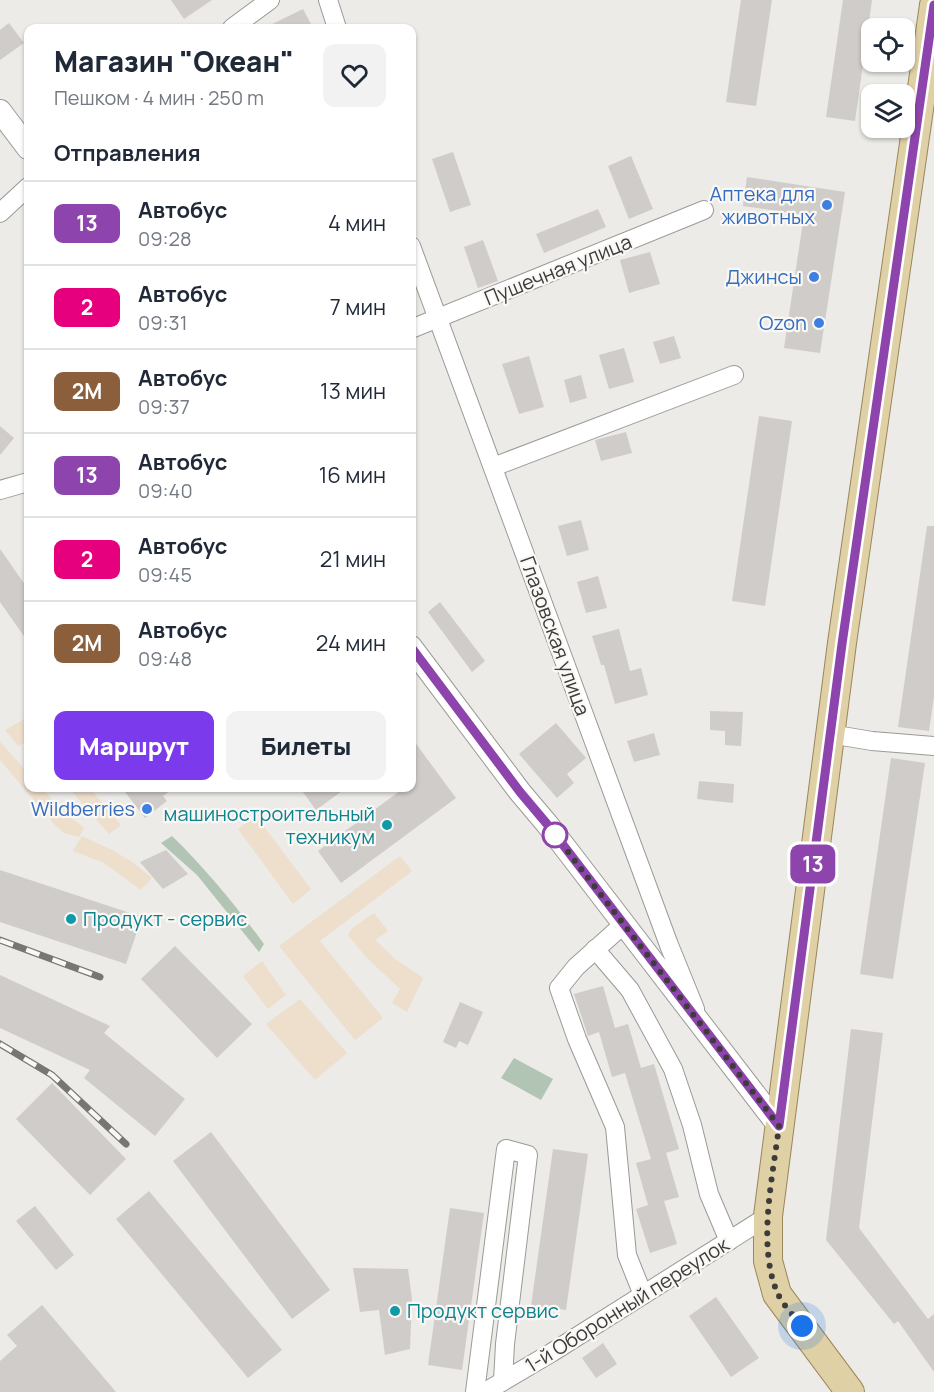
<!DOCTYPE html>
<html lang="ru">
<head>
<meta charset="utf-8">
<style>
	body { margin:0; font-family:Manrope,sans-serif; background:#f2f2f3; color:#1f2937; height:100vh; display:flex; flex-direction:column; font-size:22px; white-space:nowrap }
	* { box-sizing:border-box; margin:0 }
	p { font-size:20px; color:#747a83 }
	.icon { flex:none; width:33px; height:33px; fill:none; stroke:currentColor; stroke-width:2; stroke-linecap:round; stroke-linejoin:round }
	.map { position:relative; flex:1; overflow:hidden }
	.details { position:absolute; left:24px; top:24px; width:392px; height:768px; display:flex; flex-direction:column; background:#fff; border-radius:12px; box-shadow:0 2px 4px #0004 }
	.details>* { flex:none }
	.badge { padding:0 12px; border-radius:9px; font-size:21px; line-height:39px }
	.buttons { position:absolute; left:861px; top:18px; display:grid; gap:12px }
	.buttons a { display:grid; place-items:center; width:54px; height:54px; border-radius:12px; background:#fff; box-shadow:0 2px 4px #0004; font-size:30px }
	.you { position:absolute; width:30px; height:30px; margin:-15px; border:4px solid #fff; border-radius:50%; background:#1a73e8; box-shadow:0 0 0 9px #1a73e833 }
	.map>.badge { position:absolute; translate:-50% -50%; box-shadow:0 0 0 3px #fff }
	h2 { padding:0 30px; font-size:22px; line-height:54px }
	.round { display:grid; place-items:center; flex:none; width:63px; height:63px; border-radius:12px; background:#f2f2f3 }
	.summary { display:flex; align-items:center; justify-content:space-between; height:102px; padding:0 30px }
	h1 { font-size:28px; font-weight:800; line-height:45px }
	.primary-button { display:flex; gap:12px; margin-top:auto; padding:12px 30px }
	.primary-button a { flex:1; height:69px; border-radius:12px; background:#7c3aed; color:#fff; font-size:24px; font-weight:800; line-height:69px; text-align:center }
	.primary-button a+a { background:#f2f2f3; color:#1f2937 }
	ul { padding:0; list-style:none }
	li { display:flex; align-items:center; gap:18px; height:84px; padding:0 30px; border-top:2px solid #e0e1e3 }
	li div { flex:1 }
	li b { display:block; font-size:22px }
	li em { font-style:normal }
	li .badge { min-width:66px; font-weight:700; text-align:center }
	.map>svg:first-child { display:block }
	.industrial { fill:#eddfcc }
	.green { fill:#b2c4b4 }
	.building { fill:#d0ccca }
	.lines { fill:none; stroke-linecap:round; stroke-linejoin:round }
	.minor-casing { stroke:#9b9a97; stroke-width:20 }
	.tertiary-casing { stroke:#9b9a97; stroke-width:24 }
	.primary-casing { stroke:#9a875a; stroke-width:30 }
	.minor { stroke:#fff; stroke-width:18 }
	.tertiary { stroke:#fff; stroke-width:22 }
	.primary { stroke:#e0d0a6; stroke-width:28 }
	.rail-casing { stroke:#777674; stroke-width:7 }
	.rail { stroke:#faf8f5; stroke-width:4.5; stroke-dasharray:14; stroke-linecap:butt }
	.line-casing { stroke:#fff; stroke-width:14 }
	.line { stroke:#8e44ad; stroke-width:9 }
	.walk { stroke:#3d3c3b; stroke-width:6; stroke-dasharray:0 10.8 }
	.shop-dot { fill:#3f7fe0; stroke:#faf8f5; stroke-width:2 }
	.culture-dot { fill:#0f9aa8; stroke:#faf8f5; stroke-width:2 }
	.stop-dot { fill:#fff; stroke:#8e44ad; stroke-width:3 }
	.labels { text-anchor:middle; stroke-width:4.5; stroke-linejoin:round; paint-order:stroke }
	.shop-label { font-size:20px; fill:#366cbe; stroke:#faf8f5; text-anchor:end }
	.street-label { font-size:20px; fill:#3d3c3b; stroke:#faf8f5 }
	.culture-label { font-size:20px; fill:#0d838f; stroke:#faf8f5; text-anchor:start }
</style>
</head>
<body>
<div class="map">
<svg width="934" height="1392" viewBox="0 0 934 1392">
	<rect width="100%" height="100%" fill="#ecebe7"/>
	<!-- industrial -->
	<g class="industrial">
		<polygon points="28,717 28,741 18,746 5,730"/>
		<polygon points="0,742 28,773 28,788 41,788 63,811 84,828 79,837 64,833 55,825 0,760"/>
		<polygon points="69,788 90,788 121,825 109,834"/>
		<polygon points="256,816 311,889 293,904 238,829"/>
		<polygon points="82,836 114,851 132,862 152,878 141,890 104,863 73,851"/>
		<polygon points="400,856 412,871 320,941 383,1018 355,1040 279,946"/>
		<polygon points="374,913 388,931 375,940 395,959 423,978 407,1012 392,1003 400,989 366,957 348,935 351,929"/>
		<polygon points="262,961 286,995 268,1009 243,976"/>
		<polygon points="300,999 347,1053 315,1080 266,1024"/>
	</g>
	<!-- green -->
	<g class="green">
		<path d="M172 836C206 869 236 906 264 944L259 952 197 875 161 843Z"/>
		<polygon points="514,1058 553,1079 541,1100 501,1078"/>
	</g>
	<!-- building -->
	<g class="building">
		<polygon points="171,0 212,0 184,19"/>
		<polygon points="741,0 772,0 756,106 726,102"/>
		<polygon points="843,0 872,0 855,121 826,117"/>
		<polygon points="303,9 313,28 264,28"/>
		<polygon points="9,23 24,43 0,60 0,30"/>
		<polygon points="453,152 471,205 450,212 432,159"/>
		<polygon points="631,156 653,209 629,219 608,166"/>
		<polygon points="747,177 845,192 820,353 784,348 804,215 743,206"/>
		<polygon points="598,209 606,227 544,253 536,234"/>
		<polygon points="483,240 498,281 478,288 464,247"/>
		<polygon points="650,252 660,284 629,293 620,260"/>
		<polygon points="674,336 681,358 660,364 653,342"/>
		<polygon points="624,348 634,382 609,389 599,355"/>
		<polygon points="529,356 544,407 519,414 502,364"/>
		<polygon points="581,375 587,398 570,403 564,380"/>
		<polygon points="759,416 792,421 765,606 732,601"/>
		<polygon points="0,426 14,438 0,455"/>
		<polygon points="626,432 632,453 601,461 595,440"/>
		<polygon points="581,520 589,550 567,556 558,526"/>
		<polygon points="927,526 934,526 934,697 929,731 898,727"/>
		<polygon points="0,549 28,589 28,642 0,602"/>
		<polygon points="598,576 607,608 586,613 577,582"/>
		<polygon points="440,602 485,661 472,672 428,612"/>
		<polygon points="619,629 630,671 641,668 648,695 615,704 604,665 601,665 592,636"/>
		<polygon points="710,711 743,712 741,746 725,745 725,731 710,730"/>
		<polygon points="556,723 586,758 567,774 574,783 557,798 519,754"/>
		<polygon points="654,733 660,755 634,762 627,741"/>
		<polygon points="411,737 456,798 341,883 318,851 404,788 411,788"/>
		<polygon points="891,758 925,763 893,979 860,974"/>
		<polygon points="699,781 734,784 733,803 697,799"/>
		<polygon points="122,788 174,788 163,796 167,801 145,818"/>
		<polygon points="300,788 346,788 316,810"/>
		<polygon points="166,850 188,874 163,889 140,862"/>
		<polygon points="0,870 142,917 126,964 0,922"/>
		<polygon points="175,946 252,1024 217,1058 141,979"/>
		<polygon points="0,975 110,1026 104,1033 185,1099 155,1136 84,1078 90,1070 0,1028"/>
		<polygon points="603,986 615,1028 628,1024 641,1068 654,1064 679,1149 666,1153 679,1197 664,1201 677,1244 650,1253 636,1209 648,1205 636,1163 651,1159 625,1073 612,1077 599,1032 588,1036 574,994"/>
		<polygon points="460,1002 483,1012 468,1045 459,1041 456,1048 443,1042"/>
		<polygon points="851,1029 883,1033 859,1228 928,1319 934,1314 934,1372 898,1321 894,1324 826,1240"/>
		<polygon points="52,1083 126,1159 90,1195 16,1119"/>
		<polygon points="211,1132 330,1290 292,1319 173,1161"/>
		<polygon points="553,1149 588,1154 566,1310 531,1306"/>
		<polygon points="149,1191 282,1350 248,1378 116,1219"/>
		<polygon points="35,1206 74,1255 56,1270 16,1221"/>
		<polygon points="450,1208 484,1213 462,1370 428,1365"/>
		<polygon points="353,1268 408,1269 412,1299 410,1349 385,1355 379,1310 360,1312"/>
		<polygon points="716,1297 759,1358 731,1377 689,1316"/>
		<polygon points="42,1305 116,1392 0,1392 0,1361 17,1346 7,1335"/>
		<polygon points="603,1343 617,1364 596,1378 582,1358"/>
	</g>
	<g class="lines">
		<!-- minor casing -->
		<g class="minor-casing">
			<g id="minor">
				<polyline points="328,0 337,28"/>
				<polyline points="232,28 270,0"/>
				<polyline points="0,213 28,187"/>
				<polyline points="411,246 669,945 695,1009"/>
				<polyline points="411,329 704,210"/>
				<polyline points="493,467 734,375"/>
				<polyline points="0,490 28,482"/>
				<polyline points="830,734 872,741 934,746"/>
				<polyline points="624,924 576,967 559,988 577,1039 615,1127 627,1255 643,1295"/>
				<polyline points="595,949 630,990 673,1069 692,1125 709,1194 729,1241"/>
				<polyline points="475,1392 506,1149 528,1155 505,1344 503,1381"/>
				<polyline points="485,1392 551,1353 768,1216"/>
			</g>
		</g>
		<!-- tertiary casing -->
		<g class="tertiary-casing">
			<g id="tertiary">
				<polyline points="0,111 28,148"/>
				<polyline points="411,647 520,792 547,824 779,1126"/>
			</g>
		</g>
		<!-- primary casing -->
		<g class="primary-casing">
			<polyline id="primary" points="850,1392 777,1294 768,1261 768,1216 842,643 934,5"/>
		</g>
		<!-- minor -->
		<use href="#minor" class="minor"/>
		<!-- tertiary -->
		<use href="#tertiary" class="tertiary"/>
		<!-- primary -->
		<use href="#primary" class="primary"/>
		<!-- rail casing -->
		<g class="rail-casing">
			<g id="rail">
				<polyline points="0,940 100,977"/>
				<polyline points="0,1044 52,1075 126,1144"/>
			</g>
		</g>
		<!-- rail -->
		<use href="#rail" class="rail"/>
	</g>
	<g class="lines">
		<!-- line casing -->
		<g class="line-casing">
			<polyline id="line" points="411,647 520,792 547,824 779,1126 842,644 934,5"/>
		</g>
		<!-- line -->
		<use href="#line" class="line"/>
		<!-- walk -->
		<path class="walk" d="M555 835 779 1126C773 1176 757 1244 777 1292 782 1304 794 1316 802 1326"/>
	</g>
	<!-- markers -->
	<g class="shop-dot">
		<circle cx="827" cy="205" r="6"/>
		<circle cx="814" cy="277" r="6"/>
		<circle cx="819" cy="323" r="6"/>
		<circle cx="147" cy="809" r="6"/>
	</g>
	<g class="culture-dot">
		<circle cx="387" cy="825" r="6"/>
		<circle cx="71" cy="919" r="6"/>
		<circle cx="395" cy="1311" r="6"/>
	</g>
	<circle class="stop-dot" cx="555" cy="835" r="12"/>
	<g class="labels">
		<!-- shop labels -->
		<g class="shop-label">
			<text x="815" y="201">Аптека для<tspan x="815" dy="23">животных</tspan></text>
			<text x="802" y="284">Джинсы</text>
			<text x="807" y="330">Ozon</text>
			<text x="135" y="816">Wildberries</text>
		</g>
		<!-- street labels -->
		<g class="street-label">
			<text transform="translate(558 270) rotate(-22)" y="7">Пушечная улица</text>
			<text transform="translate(555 636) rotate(70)" y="7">Глазовская улица</text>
			<text transform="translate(627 1305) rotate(-32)" y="7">1-й Оборонный переулок</text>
		</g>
		<!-- culture labels -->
		<g class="culture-label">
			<text x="375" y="821" text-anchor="end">машиностроительный<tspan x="375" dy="23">техникум</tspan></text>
			<text x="83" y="926">Продукт - сервис</text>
			<text x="407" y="1318">Продукт сервис</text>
		</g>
	</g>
</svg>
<div class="buttons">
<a><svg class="icon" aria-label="locate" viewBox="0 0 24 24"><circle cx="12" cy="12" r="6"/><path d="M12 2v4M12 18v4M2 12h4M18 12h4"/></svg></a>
<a><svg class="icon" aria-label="layers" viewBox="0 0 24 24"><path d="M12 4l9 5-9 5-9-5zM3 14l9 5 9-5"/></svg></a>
</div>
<div class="you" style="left:802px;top:1326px"></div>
<b class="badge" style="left:813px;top:864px;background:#8e44ad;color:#fff">13</b>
<section class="details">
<div class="summary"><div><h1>Магазин &quot;Океан&quot;</h1><p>Пешком · 4 мин · 250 m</p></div><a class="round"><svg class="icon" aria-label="heart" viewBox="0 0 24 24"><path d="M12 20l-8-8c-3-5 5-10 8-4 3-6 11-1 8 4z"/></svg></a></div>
<h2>Отправления</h2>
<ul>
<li><span class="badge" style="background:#8e44ad;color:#fff">13</span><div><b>Автобус</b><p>09:28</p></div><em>4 мин</em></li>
<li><span class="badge" style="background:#e6007e;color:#fff">2</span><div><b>Автобус</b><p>09:31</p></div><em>7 мин</em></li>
<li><span class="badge" style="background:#8b5e3c;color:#fff">2М</span><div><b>Автобус</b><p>09:37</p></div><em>13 мин</em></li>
<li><span class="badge" style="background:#8e44ad;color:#fff">13</span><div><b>Автобус</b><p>09:40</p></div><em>16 мин</em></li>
<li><span class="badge" style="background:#e6007e;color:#fff">2</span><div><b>Автобус</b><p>09:45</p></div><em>21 мин</em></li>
<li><span class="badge" style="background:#8b5e3c;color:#fff">2М</span><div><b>Автобус</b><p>09:48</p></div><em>24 мин</em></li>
</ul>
<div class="primary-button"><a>Маршрут</a><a>Билеты</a></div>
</section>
</div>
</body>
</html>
